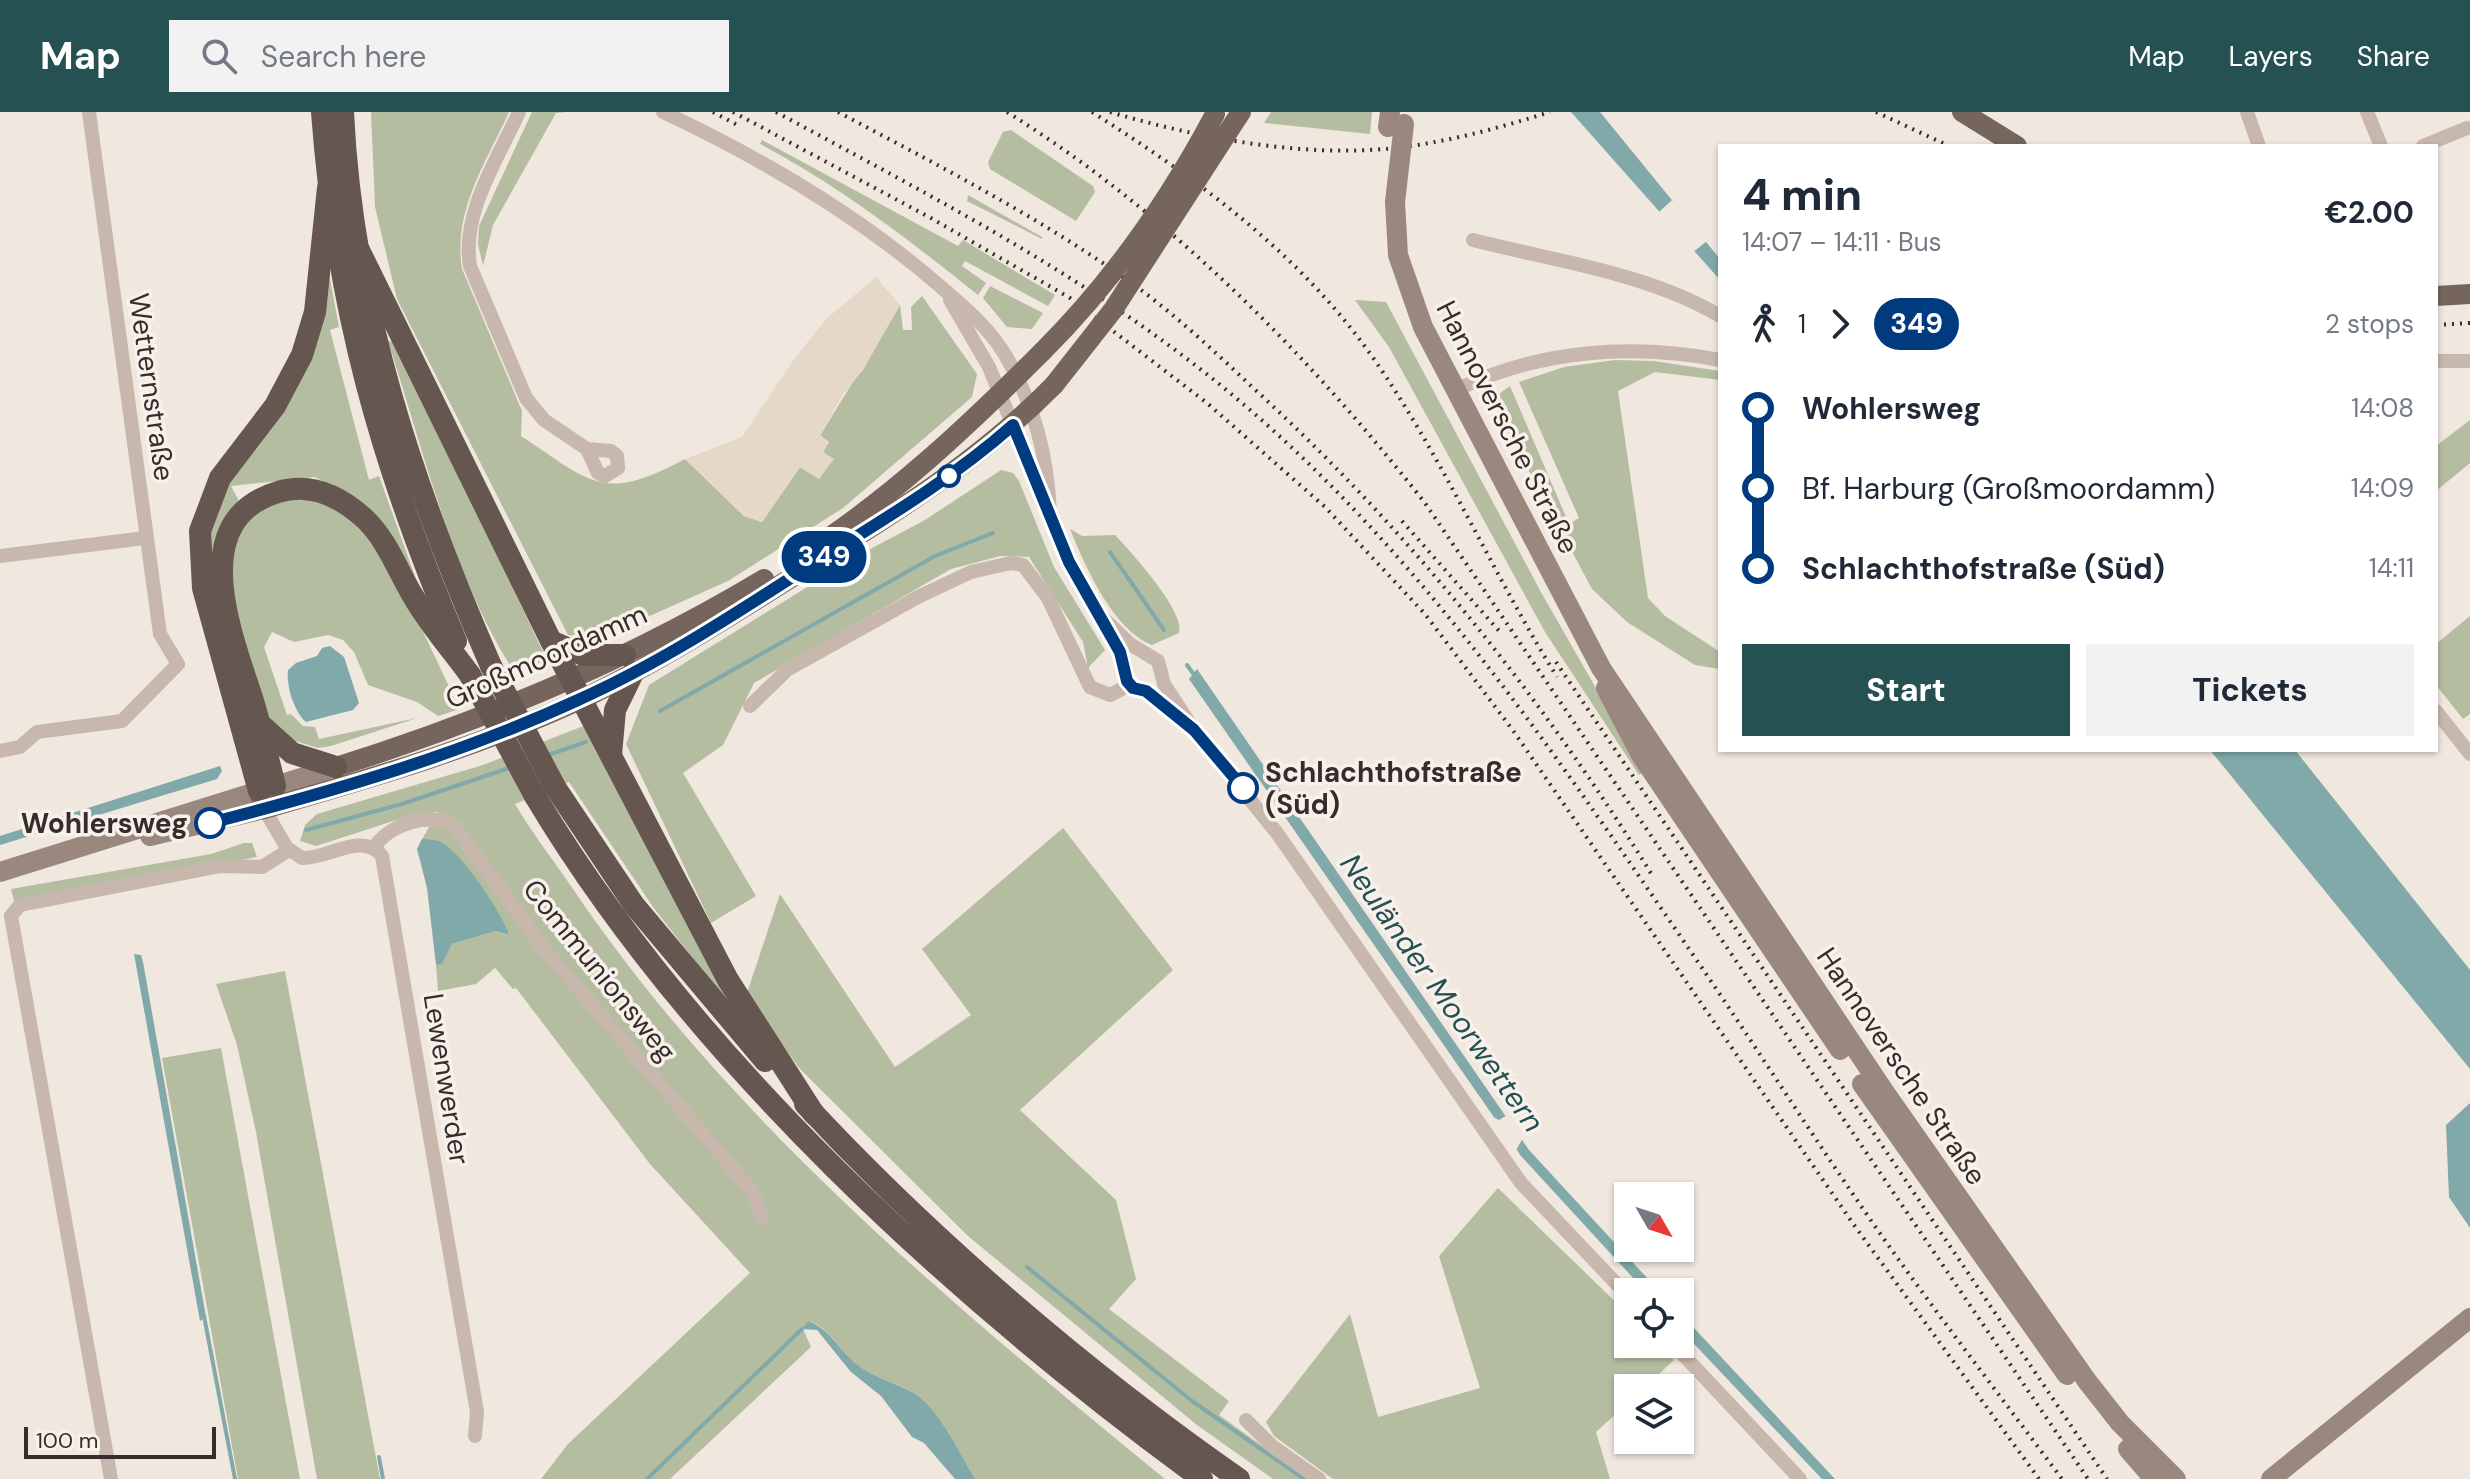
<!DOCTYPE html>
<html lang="en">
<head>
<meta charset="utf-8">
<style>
	body { margin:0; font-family:"DM Sans",sans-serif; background:#f2f2f3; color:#1f2937; height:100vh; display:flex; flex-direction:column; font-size:30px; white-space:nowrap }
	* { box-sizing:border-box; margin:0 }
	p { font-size:26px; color:#747a83 }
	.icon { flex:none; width:44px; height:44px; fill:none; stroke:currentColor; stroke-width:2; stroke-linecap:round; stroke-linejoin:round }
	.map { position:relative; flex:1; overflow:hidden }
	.details { position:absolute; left:1718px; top:32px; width:720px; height:608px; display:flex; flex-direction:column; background:#fff; border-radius:0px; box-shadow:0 2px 6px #0004 }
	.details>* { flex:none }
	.badge { padding:0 16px; border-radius:26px; font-size:28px; line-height:52px }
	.needle { width:52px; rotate:129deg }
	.tools { position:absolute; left:1614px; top:1070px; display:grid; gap:16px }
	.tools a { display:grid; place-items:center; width:80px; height:80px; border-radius:0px; background:#fff; box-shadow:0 2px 6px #0004; font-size:40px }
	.scale { position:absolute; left:24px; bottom:20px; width:192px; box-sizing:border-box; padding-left:8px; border:4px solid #362d2a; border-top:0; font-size:22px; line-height:28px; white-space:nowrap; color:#362d2a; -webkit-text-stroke:6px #f8f1eb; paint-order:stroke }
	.map>.badge { position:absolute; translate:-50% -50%; box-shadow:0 0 0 4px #fff }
	.legs { display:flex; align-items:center; gap:12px; height:88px; padding:0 24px; font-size:26px }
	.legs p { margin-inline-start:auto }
	.head { display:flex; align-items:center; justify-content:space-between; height:136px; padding:0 24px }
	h1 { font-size:44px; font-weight:800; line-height:60px }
	.primary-button { display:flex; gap:16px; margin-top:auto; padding:16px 24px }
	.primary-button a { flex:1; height:92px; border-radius:0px; background:#255152; color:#fff; font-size:32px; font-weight:800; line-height:92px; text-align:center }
	.primary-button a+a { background:#f2f2f3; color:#1f2937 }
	ul { padding:0 24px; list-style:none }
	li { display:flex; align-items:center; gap:28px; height:80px; font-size:30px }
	li i { display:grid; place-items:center; width:12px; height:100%; margin:0 10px; background:currentColor }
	li i::after { content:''; width:20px; height:20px; margin:-10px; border:6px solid; border-radius:50%; background:#fff }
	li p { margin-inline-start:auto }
	li:first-child i { background:linear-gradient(#0000 50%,currentColor 0) }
	li:last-child i { background:linear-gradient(currentColor 50%,#0000 0) }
	header { display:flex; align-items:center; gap:48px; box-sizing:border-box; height:112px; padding:0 40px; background:#255152; color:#fff }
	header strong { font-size:38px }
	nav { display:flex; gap:44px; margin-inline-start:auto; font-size:28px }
	.search { width:560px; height:72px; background:#f2f2f3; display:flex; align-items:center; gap:20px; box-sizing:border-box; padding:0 28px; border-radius:0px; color:#747a83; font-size:30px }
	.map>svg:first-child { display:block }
	.green { fill:#b5bda1 }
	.plaza { fill:#e6d8c8 }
	.water { fill:#81a9a9 }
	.pier { fill:#f0e7df }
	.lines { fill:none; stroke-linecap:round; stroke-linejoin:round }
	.stream { stroke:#81a9a9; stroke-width:4 }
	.minor { stroke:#c7b7ac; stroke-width:14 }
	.secondary { stroke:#9a877e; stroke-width:20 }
	.primary { stroke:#76655d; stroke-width:20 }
	.trunk { stroke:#665650; stroke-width:22 }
	.rail { stroke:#362d2a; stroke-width:4; stroke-dasharray:2 6; stroke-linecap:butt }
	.secondary-bridge { stroke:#9a877e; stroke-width:20 }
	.primary-bridge { stroke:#76655d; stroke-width:20 }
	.trunk-bridge { stroke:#665650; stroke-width:22 }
	.line-1-casing { stroke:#fff; stroke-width:18 }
	.line-1 { stroke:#003b80; stroke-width:12 }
	.stop-1-dot { fill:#fff; stroke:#003b80; stroke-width:4 }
	.labels { text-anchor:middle; stroke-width:7; stroke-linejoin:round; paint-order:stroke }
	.street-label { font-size:28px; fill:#362d2a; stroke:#f8f1eb }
	.stop-label { font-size:28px; font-weight:bold; fill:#362d2a; stroke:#f8f1eb; text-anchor:start }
	.water-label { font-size:30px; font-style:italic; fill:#255152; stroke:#f8f1eb }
</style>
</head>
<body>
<header>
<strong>Map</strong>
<div class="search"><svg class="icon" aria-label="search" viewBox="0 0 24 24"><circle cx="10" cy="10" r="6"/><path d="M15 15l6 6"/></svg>Search here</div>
<nav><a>Map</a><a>Layers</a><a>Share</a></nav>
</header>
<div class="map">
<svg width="2470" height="1367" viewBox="0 0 2470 1367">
	<rect width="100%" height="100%" fill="#f0e7df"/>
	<!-- green -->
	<g class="green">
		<path d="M371 0H509C485 53 453 98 462 157L522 299 521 324C592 371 603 391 685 347L744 404 762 410 800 355 823 340 829 330 820 324C846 280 874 238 900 193L903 218H912L911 195 922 184 977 262 972 285 843 396 728 469 598 527 568 523 397 187 375 95Z"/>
		<polygon points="532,0 566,0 556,1 493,113 483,154 478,132 479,114"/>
		<polygon points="1271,0 1372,0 1370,22 1264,11"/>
		<polygon points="1011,18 1093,74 1095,80 1076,109 990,57 988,50 1003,20"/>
		<path d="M762 28 958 134 963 128 1055 183 1048 194 965 149 962 154 986 171 978 183C908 127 839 74 760 32Z"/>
		<polygon points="968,83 1042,125 1042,127 967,89"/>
		<polygon points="330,167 339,215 330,218 369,368 379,364 416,467 361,391 315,365 231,374 240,391 213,446 208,428 219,383"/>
		<polygon points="990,174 1043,201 1032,217 1007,215 983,186"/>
		<polygon points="1355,188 1386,190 1542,482 1644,660 1639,663 1545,520 1389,235"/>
		<path d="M388 229 395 230 546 546 519 567C455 474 423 337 388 229Z"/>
		<polygon points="1615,248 1654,249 1720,259 1720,268 1655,260 1618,279 1648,486 1665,504 1720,540 1720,557 1695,553 1627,510 1592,477 1496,297 1499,282 1510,274 1569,412 1579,406 1519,270 1564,255"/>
		<polygon points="2470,308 2470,351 2436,379 2436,334"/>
		<polygon points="1001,358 1013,361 1019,369 1054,455 1105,538 1088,556 1083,530 1029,445 1000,444 951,457 754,571 723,633 683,661 756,784 711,811 626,632 649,573 859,443 925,408"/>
		<path d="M306 385C318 390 336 393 346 401 387 432 437 551 460 597L438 604 417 590 368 573 354 540 343 528 328 523 294 530 272 520 264 535 287 603 291 602 303 614 315 615 319 627 417 606 331 634 318 636 279 624C249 572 196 434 264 394 275 387 294 387 306 385Z"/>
		<path d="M1070 417 1082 424 1115 423C1131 440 1186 500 1179 521L1152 533C1113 518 1085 454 1070 417Z"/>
		<polygon points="2470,504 2470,602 2463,607 2436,573 2436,532"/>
		<path d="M586 613 730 894 653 795 569 670 515 692C532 721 554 749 573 777 730 1009 950 1191 1165 1367H975C960 1342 939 1296 914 1281 895 1270 870 1265 854 1250 838 1236 830 1216 809 1209L803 1217 811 1235 670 1367H541L568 1332 750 1161 650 1052 516 876 513 877 495 856 476 872 438 879 436 853 442 851 452 832 496 819 508 823 437 728 422 727 438 700 412 703 316 734 300 729 305 713 317 702 483 653Z"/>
		<polygon points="1063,716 1173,858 1020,998 1116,1088 1136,1167 1109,1197 1229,1289 1219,1303 1308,1367 1273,1367 1197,1313 968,1124 800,957 746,884 780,782 895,955 971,903 922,837"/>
		<polygon points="244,731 252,731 257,745 14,789 11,777 211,742"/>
		<polygon points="285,859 380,1367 317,1367 256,1020 237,933 216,872"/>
		<polygon points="221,936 300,1367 238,1367 162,946"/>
		<polygon points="1498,1076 1628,1202 1628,1232 1658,1232 1674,1248 1644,1276 1628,1276 1628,1291 1596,1320 1610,1367 1333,1367 1274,1324 1266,1310 1350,1202 1378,1305 1480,1276 1439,1144"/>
	</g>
	<!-- plaza -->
	<polygon class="plaza" points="876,165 900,193 863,258 843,282 820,323 829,330 823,340 834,347 819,367 799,355 762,410 744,404 685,347 742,325 795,246 825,208"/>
	<!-- water -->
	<g class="water">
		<polygon points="1571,0 1600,0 1720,147 1720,168"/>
		<path d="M330 534 344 545 359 591 353 598 306 610C294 600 286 573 288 558L296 551 317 544 322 536Z"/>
		<polygon points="1197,557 1529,1038 1660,1180 1646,1180 1521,1044 1189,567"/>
		<polygon points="2210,638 2295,638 2470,858 2470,957"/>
		<polygon points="220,654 222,659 217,667 0,733 0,724"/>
		<path d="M422 727C428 727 435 727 441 730 461 740 503 802 509 823L496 819 452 832 442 852 436 853 427 776 417 737Z"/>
		<polygon points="134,842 141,843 143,850 206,1205 200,1209"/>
		<polygon points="2470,991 2470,1116 2449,1085 2446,1013"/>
		<polygon points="1680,1201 1835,1367 1822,1367 1680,1217"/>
		<path d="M808 1209C829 1216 838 1236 854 1250 869 1264 896 1271 914 1281 939 1296 960 1342 975 1367H955L924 1331 912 1325 881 1284 851 1260 817 1218 802 1217Z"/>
	</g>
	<!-- pier -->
	<g class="pier">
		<polygon points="1672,88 1707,129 1692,141 1658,101"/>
		<polygon points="1487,1002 1499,1008 1509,1002 1524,1024 1514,1042"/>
	</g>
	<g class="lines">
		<!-- stream -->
		<g class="stream">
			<polyline points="1110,440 1164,518"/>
			<polyline points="1187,553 1195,564"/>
			<polyline points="660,599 935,444 993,421"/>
			<polyline points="548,643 586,630"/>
			<polyline points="306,718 402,692 509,656"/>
			<polyline points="1027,1155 1192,1289 1304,1367"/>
			<polyline points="204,1204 235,1367"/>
			<polyline points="379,1345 383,1367"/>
			<polyline points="647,1367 802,1217"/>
		</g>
		<!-- minor -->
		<g class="minor">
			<path d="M519 0C498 47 461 101 470 154L526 286 544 308 587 337 598 361 605 364 618 356 617 344 611 339 587 337"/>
			<path d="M663 0C763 47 857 102 941 175 965 196 987 214 1004 241 1035 292 1048 345 1050 403"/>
			<polyline points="2247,0 2259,34"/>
			<polyline points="2367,0 2381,34"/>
			<polyline points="2423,34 2467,16"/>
			<path d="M1473 128C1555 149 1647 161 1720 204"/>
			<polyline points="950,188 989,255 1069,450 1114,529 1126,555 1127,569 1133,576 1146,579 1178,605"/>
			<polyline points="2436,249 2470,249"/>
			<path d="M1458 277C1540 238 1631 231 1720 248"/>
			<polyline points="0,444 145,426"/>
			<polyline points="1100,503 1130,532 1158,549 1164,572 1194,618 1277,721 1521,1071 1628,1184"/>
			<polyline points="750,594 787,558 918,485 971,460 1011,451 1023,453 1048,486 1090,575 1110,583 1129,573"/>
			<polyline points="2436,599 2470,642"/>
			<polyline points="0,639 20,635 37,620 122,609 178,552 160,522 89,0"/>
			<path d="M264 697 287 736 302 746C328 747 362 719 382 744L477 1300 475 1324"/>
			<path d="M374 736C389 711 434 698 456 716L545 838 753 1080 762 1107"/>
			<polyline points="1673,1232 1800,1367"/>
			<polyline points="1246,1308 1272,1334 1319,1367"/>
			<polyline points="111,1367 11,804 20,793 221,754 262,755 289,738"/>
		</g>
		<!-- secondary -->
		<g class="secondary">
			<polyline points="1388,15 1390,0"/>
			<polyline points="1395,90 1398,143 1423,215 1601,556 1884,979 2087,1269 2120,1311 2176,1367"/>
			<polyline points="1606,576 1641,643 1840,938"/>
			<polyline points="150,724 264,697"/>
			<polyline points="0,760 336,655"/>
			<polyline points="1862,972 2067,1263"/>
			<polyline points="2128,1337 2154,1367"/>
			<polyline points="2271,1367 2470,1206"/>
		</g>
		<!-- primary -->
		<g class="primary">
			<polyline points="1962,0 2017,34"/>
			<polyline points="1226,23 1241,0"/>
			<polyline points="2436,184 2470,182"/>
			<path d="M804 442C892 386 970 312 1043 239"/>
			<path d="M336 655C486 608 629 548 764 467"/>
			<path d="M259 679 264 697C371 666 479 635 580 588 664 548 743 496 821 447 905 395 985 343 1054 273"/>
		</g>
		<!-- trunk -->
		<g class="trunk">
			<path d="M322 0C336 192 381 352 456 529"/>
			<path d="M343 0C352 195 414 378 491 554"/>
			<polyline points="358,136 551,529 728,868 814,1002"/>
			<polyline points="551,529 583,543 625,543"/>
			<polyline points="260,612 292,641 336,655"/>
			<polyline points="611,643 615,598 633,561"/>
			<path d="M275 674C268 647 262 619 254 592 234 528 182 409 278 380 311 370 341 385 365 407 387 428 398 459 413 484 429 512 451 537 470 563"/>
			<polyline points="555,675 634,793 765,949"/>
			<polyline points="259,679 203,476 200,419 220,366 275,294 302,243 315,200 328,76"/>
			<path d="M535 684C693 948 955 1186 1202 1367"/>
			<path d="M805 992C931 1128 1087 1261 1239 1367"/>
		</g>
		<!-- rail -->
		<g class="rail">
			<polyline points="713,0 741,15"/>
			<polyline points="733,0 929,105 1070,186 1207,291 1325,395 1425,502 1512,617 1854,1113 2039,1367"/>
			<path d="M776 0C931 84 1087 164 1224 276 1414 432 1549 633 1687 834 1758 937 1824 1043 1896 1144 1950 1219 2007 1293 2062 1367"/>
			<path d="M838 0C936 52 1035 103 1126 167 1170 198 1211 236 1250 273 1406 415 1541 583 1652 763"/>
			<path d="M1007 0C1170 102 1306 240 1425 391L2088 1367"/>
			<path d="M1092 0C1200 69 1302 143 1376 250 1445 350 1493 462 1557 565"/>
			<path d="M1110 0C1198 26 1303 46 1395 36 1448 30 1499 16 1550 0"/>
			<polyline points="1876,0 1949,34"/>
			<polyline points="2436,213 2470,211"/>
			<polyline points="1402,409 1500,520"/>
			<polyline points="1556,550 2107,1367"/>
		</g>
		<!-- secondary-bridge -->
		<polyline class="secondary-bridge" points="1395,90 1404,12"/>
		<!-- primary-bridge -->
		<g class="primary-bridge">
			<path d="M1043 239C1113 169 1169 89 1215 2"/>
			<polyline points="1054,273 1113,198 1226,23"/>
		</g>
		<!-- trunk-bridge -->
		<g class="trunk-bridge">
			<polyline points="491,554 555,675"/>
			<polyline points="470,563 535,684"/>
		</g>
	</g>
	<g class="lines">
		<!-- line-1 casing -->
		<g class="line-1-casing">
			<path id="line-1" d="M210 711C335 679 461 642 578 588 661 551 738 500 814 451 883 408 952 367 1013 313L1069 450 1120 540 1127 569 1133 576 1146 579 1194 618 1243 676"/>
		</g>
		<!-- line-1 -->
		<use href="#line-1" class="line-1"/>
	</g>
	<!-- markers -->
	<g class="stop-1-dot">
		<circle cx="949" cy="364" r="10"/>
		<circle cx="1243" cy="676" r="14"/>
		<circle cx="210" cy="711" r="14"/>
	</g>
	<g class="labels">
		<!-- street labels -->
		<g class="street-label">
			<text transform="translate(152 275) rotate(82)" y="10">Wetternstraße</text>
			<text transform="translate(1508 315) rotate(63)" y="10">Hannoversche Straße</text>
			<text transform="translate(546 544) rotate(-24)" y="10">Großmoordamm</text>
			<text transform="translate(600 858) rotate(51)" y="10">Communionsweg</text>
			<text transform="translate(1902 954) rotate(56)" y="10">Hannoversche Straße</text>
			<text transform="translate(447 967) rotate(81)" y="10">Lewenwerder</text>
		</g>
		<!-- stop labels -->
		<g class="stop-label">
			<text x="1265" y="670">Schlachthofstraße<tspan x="1265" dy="32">(Süd)</tspan></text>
			<text x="188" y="721" text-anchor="end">Wohlersweg</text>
		</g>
		<!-- water labels -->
		<g class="water-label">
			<text transform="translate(1442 881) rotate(55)" y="10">Neuländer Moorwettern</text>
		</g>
	</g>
</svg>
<div class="tools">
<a><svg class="needle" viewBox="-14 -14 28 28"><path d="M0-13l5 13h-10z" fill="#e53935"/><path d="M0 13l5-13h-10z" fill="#747a83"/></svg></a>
<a><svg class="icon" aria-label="locate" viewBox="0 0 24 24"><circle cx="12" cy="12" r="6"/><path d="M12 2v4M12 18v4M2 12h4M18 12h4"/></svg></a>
<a><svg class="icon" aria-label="layers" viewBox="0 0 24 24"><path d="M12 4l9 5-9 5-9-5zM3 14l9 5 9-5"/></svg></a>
</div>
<div class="scale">100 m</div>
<b class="badge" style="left:824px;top:445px;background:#003b80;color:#fff">349</b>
<section class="details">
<div class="head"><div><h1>4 min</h1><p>14:07 – 14:11 · Bus</p></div><b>€2.00</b></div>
<div class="legs"><svg class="icon" aria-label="walk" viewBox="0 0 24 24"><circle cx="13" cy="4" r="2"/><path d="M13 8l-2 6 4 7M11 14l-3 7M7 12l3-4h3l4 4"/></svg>1<svg class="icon" aria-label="forward" viewBox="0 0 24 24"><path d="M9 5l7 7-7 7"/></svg><b class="badge" style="background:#003b80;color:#fff">349</b><p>2 stops</p></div>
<ul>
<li><i style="color:#003b80"></i><b>Wohlersweg</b><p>14:08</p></li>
<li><i style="color:#003b80"></i><span>Bf. Harburg (Großmoordamm)</span><p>14:09</p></li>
<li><i style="color:#003b80"></i><b>Schlachthofstraße (Süd)</b><p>14:11</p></li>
</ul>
<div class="primary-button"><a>Start</a><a>Tickets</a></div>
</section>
</div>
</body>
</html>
